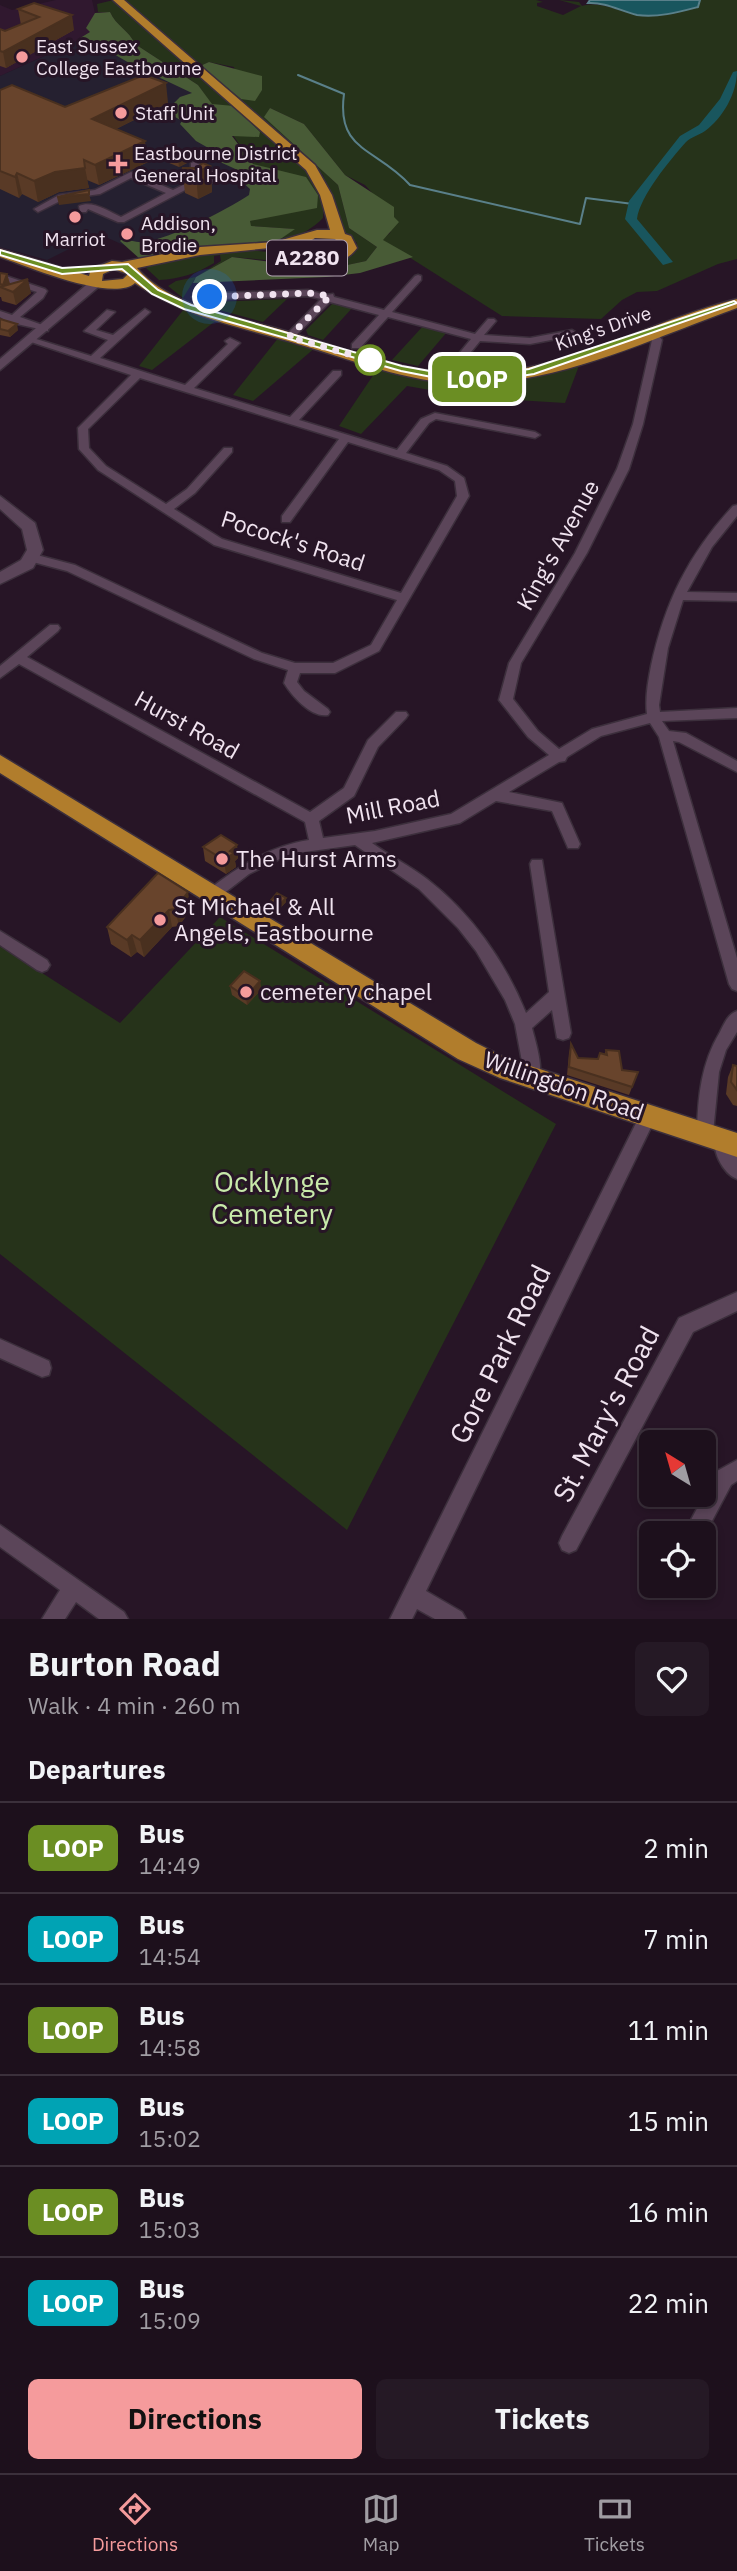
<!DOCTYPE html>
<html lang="en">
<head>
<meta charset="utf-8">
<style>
	body { margin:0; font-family:"IBM Plex Sans",sans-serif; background:#251925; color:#f1f3f6; height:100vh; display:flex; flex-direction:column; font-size:26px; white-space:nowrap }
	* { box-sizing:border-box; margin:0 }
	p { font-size:23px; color:#a09da3 }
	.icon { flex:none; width:38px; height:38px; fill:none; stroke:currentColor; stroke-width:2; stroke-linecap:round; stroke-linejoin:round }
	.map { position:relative; height:1619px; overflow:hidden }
	.side { display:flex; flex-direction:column; background:#1d101c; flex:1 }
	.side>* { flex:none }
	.badge { padding:0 14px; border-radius:10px; font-size:24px; line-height:46px }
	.needle { width:46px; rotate:323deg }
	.fabs { position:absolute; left:639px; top:1430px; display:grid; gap:14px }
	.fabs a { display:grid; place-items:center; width:77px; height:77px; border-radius:10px; background:#1d101c; box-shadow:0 4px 10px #0003,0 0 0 2px #3b303b; font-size:35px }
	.you { position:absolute; width:35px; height:35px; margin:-18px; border:5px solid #fff; border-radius:50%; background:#1a73e8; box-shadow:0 0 0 10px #1a73e833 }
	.map>.badge { position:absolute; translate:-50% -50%; box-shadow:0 0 0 4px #fff }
	h2 { padding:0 28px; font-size:26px; line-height:63px }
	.round { display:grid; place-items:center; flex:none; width:74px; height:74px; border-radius:10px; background:#251925 }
	.overview { display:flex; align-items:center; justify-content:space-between; height:119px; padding:0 28px }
	h1 { font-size:33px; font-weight:700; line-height:52px }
	.cta { display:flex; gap:14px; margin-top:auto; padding:14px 28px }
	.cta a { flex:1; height:80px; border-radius:10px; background:#f59b9c; color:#111; font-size:28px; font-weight:700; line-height:80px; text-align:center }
	.cta a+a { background:#251925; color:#f1f3f6 }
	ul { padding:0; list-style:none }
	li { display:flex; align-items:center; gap:21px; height:91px; padding:0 28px; border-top:2px solid #3b303b }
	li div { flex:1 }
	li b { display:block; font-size:26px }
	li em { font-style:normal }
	li .badge { min-width:77px; font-weight:700; text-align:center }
	.tab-bar { display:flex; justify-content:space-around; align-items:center; height:98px; border-top:2px solid #3b303b; background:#1d101c; font-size:19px; color:#a09da3 }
	.tab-bar a { display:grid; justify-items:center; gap:4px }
	.tab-bar .on { color:#f59b9c }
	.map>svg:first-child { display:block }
	.built { fill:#30182f }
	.medical { fill:#252030 }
	.green { fill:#26331a }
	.forest { fill:#485b36 }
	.water { fill:#19565e; stroke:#5a808a; stroke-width:2 }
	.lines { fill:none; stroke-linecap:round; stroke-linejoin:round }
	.stream { stroke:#5a808a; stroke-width:2 }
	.river { fill:#19565e; fill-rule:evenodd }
	.street-casing { stroke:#3c2f3c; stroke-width:3 }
	.secondary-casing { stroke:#3c2f3c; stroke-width:3 }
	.primary-casing { stroke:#3c2f3c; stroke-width:3 }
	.street { fill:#5b4559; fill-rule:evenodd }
	.secondary { fill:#5b4559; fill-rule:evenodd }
	.primary { fill:#b17d2c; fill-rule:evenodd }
	.wall { fill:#593a26 }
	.shaded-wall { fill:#49301f }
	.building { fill:#68442c; stroke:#49301f; stroke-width:2 }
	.line { fill:#6b8e23; stroke:#fff; stroke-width:2 }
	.walk { stroke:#f0e3ef; stroke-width:7; stroke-dasharray:0 12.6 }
	.poi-dot { fill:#f59b9c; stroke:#271526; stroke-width:2.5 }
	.stop-dot { fill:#fff; stroke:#6b8e23; stroke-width:3.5 }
	.labels { text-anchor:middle; stroke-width:6; stroke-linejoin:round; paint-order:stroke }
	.far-poi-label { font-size:19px; fill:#f0e3ef; stroke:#271526; text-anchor:start }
	.far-street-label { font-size:19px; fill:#f0e3ef; stroke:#271526 }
	.shield { fill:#271526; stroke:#b4a5b3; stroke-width:2 }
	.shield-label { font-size:21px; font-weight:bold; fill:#f0e3ef }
	.street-label { font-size:23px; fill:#f0e3ef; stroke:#271526 }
	.poi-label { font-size:23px; fill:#f0e3ef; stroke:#271526; text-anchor:start }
	.near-park-label { font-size:28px; fill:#c8eaaa; stroke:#271526 }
	.near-street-label { font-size:28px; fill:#f0e3ef; stroke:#271526 }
</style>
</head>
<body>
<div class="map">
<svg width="737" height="1619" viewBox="0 0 737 1619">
	<rect width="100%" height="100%" fill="#271526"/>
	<!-- built -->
	<polygon class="built" points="56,0 92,0 99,31 0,76 0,5 12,10"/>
	<!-- medical -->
	<polygon class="medical" points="98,32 193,89 271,188 145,248 130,248 99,234 47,260 0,247 0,76"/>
	<!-- green -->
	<g class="green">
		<path d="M114 0 284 145 314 179 324 203 323 218C301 240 277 243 248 244L294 229 250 226 249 221 274 215 269 169 253 164 198 85 135 44C129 30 116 26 110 12H98L97 4Z"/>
		<path d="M123 0H536L543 2 537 3V6L563 15 581 6 559 0 579 2 582 6C603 0 621 14 642 15 661 16 679 12 698 7L700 0H737V259L718 264 657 291 637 292 622 300 601 319 502 316 382 240 390 233 394 217 365 185 345 175 304 124 270 108 265 117 338 185 349 228 377 247 366 261 319 271 312 264 232 257 196 277 183 298 168 286 176 281 196 277 221 261 220 255 214 256V263C196 274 179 279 159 280L146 268C179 253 222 248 258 251 296 254 315 270 353 255L357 243 341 229 323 175 221 83 241 99 234 67 209 62 200 66Z"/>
		<polygon points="287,299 263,322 212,308 213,302"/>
		<polygon points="335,301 354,306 323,340 308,335 306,330"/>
		<polygon points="184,309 218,319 152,370 139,366"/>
		<polygon points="424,325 447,332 418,366 392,360"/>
		<polygon points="279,337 316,347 253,401 233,395"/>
		<path d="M580 363 565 403 470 397 407 386 361 434 339 426 378 368C448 387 511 388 580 363Z"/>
		<polygon points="220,917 556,1124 347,1530 0,1254 0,946 120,1023"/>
	</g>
	<!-- forest -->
	<g class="forest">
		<path d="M110 12C116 26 129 30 135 44L198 85 212 104 234 106 260 132 259 137 232 136 253 164 306 177 318 195 317 208 250 221 251 226 295 229 279 240 215 246 140 259 120 241 123 238C129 240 137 243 144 242 170 239 226 210 249 195L250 189 239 179 242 172 220 162 219 154 196 141 180 124 182 121 170 114 168 109 180 97 192 93 154 75V68L131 64 112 53 117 49 106 41 84 46 77 40 90 32 86 28 95 13Z"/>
		<polygon points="209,62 262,76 262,90 255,101 241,99 200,66"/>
		<polygon points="270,108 304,124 345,175 394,207 394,217 399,222 383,240 413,257 360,273 326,277 193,283 196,277 232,257 303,266 312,264 319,271 366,261 377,247 349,228 338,185 264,117"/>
	</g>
	<!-- water -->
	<path class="water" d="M590 0H700L698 7C679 12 657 18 637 15 620 11 606 2 588 3Z"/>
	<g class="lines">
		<!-- stream -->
		<path class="stream" d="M298 75 344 94C336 152 377 148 410 185L580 224 586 198 633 204"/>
		<!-- river -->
		<path class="river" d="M737 71C737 93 723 118 705 131 699 135 691 137 686 142 670 160 640 196 637 219L673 262 663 265 625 219 629 201 680 136 699 125 720 99 733 72Z"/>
		<!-- street casing -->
		<g class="street-casing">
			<g id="street">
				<path d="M194 162 223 176 197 191 187 189 124 222H118L88 209 86 212H80L79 206C92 200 108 211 121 217L166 193 131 178 100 194 64 199 38 212 34 209 59 195 95 190 131 172 173 190 187 183 194 186 212 176 191 167V163Z"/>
				<polygon points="0,274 45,289 47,291 43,298 20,317 48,327 48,331 8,322 0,317 0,311 12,315 37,292 0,280"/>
				<polygon points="418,275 421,276 421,280 392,312 475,334 488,319 494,319 496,321 484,335 530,338 572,330 577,333 572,336 530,344 480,341 457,369 453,370 448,367 471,339 388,317 360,348 352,348 352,344 379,315 330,302 292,339 286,339 286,335 321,299 308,296 197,300 192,297 197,294 308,290 326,295 333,294 334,297 384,310 415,276"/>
				<path d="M145 309 150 312 148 314 100 358 185 385 228 344 225 341 230 338 240 343 194 388 290 417 333 371H341V375L299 420 397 450 421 419 435 413 535 432 540 435 535 438 436 419 429 423 406 453 447 466 464 478 469 496 379 651 335 673H300L297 682 304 691 328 709 330 712 328 715C311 718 292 696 284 683L288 670 254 659 67 571 29 561 27 558 33 554 75 565 262 653 295 663H333L371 645 397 600 214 545 98 470 79 449 78 428 131 375 28 341 33 338 91 356 108 340 84 331 107 310 115 312 96 330 113 335ZM140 378 339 439 282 516V522H290L348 442 439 470 455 481 457 496 401 593 222 539 174 509 195 493 232 452V448H224L187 489 166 504 106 466 89 448 88 429Z"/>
				<path d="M649 330H655L662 340 643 424 629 469 587 553 521 663 513 699 538 731 559 749 592 729 647 714C645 698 648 682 651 666 665 602 688 555 733 506L737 505V516L712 547 687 592 737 593V601L683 600 668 648 659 705 660 712 737 708V718L662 721 669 731 686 733 737 761V772L679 742 673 741 737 958V991L732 989 729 984 659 737 650 723 601 736 567 757 565 761 559 762 509 792 562 803 580 844 578 848H568L552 811 496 801 460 823 372 843C390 856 410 866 427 879 471 913 505 961 526 1013L549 992 530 864 532 860H542L571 1033 569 1038 563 1040 557 1038 552 1010 532 1028C536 1044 544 1067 538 1083L532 1085 526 1083 515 1024 505 1000 476 951 458 928 419 889 355 845 290 854 249 874 218 898 213 900 208 898 206 894 208 890C239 866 270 846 309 840L305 822 19 664 0 678V666L50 625H58L60 628 58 631 27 657 310 812 344 788 368 740 396 712H406L408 715 406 718 378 747 354 796 319 821 323 838 375 831 451 814 549 755 528 737 499 700 509 663 575 553 617 469 633 424 652 340 647 332Z"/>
				<polygon points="0,931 47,960 50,965 47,970 42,972 37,970 0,945"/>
				<path d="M737 1011V1032L726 1050 719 1072 713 1133 711 1139 705 1141 699 1139 697 1133C698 1096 701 1064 720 1032 724 1024 728 1014 737 1011Z"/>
				<polygon points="649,1106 655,1109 657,1114 655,1119 426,1591 462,1612 466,1619 435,1619 417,1609 412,1619 390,1619 643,1109"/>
				<path d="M722 1132 728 1134 737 1157V1179C723 1174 710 1149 716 1134Z"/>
				<polygon points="737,1292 737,1311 693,1332 576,1550 569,1553 562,1550 559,1543 562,1536 679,1318"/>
				<polygon points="0,1339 49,1361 51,1368 49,1375 42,1377 0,1358"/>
				<polygon points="737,1460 737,1481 731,1485 704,1536 704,1533 684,1533 717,1471"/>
				<polygon points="0,1525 124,1612 128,1619 99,1619 76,1602 65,1619 42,1619 60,1590 0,1547"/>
				<polygon points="656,1586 676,1586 673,1594 666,1597 659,1594"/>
			</g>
		</g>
		<!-- secondary casing -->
		<g class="secondary-casing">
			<g id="secondary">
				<polygon points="92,280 103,283 0,370 0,359"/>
				<polygon points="0,496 35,523 43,550 33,568 0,584 0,572 21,560 27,550 22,529 0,509"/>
			</g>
		</g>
		<!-- primary casing -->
		<g class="primary-casing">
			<g id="primary">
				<path d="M113 0H124L315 165 332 195 345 234 351 236 357 248C342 269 308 271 290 252V246L200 255 137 268C167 304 227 315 271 327 330 343 390 369 451 373 553 381 641 323 737 299V308C647 340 550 389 452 383 396 379 341 356 288 341 235 326 181 315 135 283 113 303 27 266 0 257V249L89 276 91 269 112 261 122 262 200 247 275 242 317 230H330L320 195 306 170ZM315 238 335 239 343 248C331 259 318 259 304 250V245ZM114 269 128 274 123 279 102 281 103 274Z"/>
				<polygon points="0,755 476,1043 506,1058 737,1133 737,1157 500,1078 458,1059 0,773"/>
			</g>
		</g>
		<!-- street -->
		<use href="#street" class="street"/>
		<!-- secondary -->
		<use href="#secondary" class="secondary"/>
		<!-- primary -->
		<use href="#primary" class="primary"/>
	</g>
	<!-- wall -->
	<g class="wall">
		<polygon points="34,3 74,30 6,68 0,66 0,29 5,31 21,25 18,9"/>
		<polygon points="0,90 65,107 168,103 116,129 148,162 99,185 87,180 89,188 59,192 38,202 22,194 19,198 0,189"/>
		<polygon points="161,151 188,153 189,162 179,167 162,160"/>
		<polygon points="210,166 212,192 198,199 185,193 182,168 196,168"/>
		<polygon points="0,273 7,274 10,284 31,293 16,305 2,301 1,297 0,297"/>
		<polygon points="0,319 18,330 10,337 0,335"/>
		<polygon points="237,845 238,858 235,861 236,867 226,874 205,861 203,847"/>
		<polygon points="158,873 191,909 179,926 172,927 144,957 137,952 131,957 111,944 107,927"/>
		<polygon points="286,898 286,902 275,914 267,909 267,905"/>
		<polygon points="260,981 261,990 247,1005 232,995 230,986"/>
		<polygon points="571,1044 578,1058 598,1059 604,1055 606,1050 622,1070 638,1072 629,1095 567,1075 569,1053"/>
		<polygon points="733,1065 737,1066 737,1106 733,1105 726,1094 728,1077"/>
	</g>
	<!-- shaded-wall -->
	<g class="shaded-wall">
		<polygon points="72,15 74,30 6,68 3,52"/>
		<polygon points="166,83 168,103 96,139 92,119"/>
		<polygon points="145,141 148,162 99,185 95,165"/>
		<polygon points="188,153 189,162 179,167 178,159"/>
		<polygon points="210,166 212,192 198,199 196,173"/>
		<polygon points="85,168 89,188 59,192 38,202 34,181 55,172"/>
		<polygon points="17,173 22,194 19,198 15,177"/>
		<polygon points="89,194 91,201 59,205 57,197"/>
		<polygon points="7,274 11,288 3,285"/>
		<polygon points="28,279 31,293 16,305 13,292"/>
		<polygon points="17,324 18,330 10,337 8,331"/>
		<polygon points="237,845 238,858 235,861 236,867 226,874 224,860 230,851"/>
		<polygon points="188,892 191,909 179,926 175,909"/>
		<polygon points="286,898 286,902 275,914 275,910"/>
		<polygon points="169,910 172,927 144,957 140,940"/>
		<polygon points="132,935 137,952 131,957 127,940"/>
		<polygon points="260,981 261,990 247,1005 246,997"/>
	</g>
	<!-- building -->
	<g class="building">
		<polygon points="34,3 72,15 3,52 0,51 0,29 5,31 39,17 18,9"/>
		<polygon points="144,75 166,83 92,119 145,141 95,165 84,160 85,168 55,172 34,181 17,173 15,177 0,171 0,90 12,85 65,107"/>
		<polygon points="172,146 188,153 178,159 161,151"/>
		<polygon points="203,163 210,166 196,173 182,168 196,168"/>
		<polygon points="89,190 89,194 57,197"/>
		<polygon points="0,273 7,274 3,285 0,284"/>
		<polygon points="28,279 13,292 0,287"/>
		<polygon points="0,319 17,324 8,331 0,329"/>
		<polygon points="221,835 237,845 230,851 234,853 224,860 203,847"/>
		<polygon points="158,873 188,892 175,909 169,910 140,940 132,935 127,940 107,927"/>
		<polygon points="277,893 286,898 275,910 267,905"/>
		<polygon points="244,971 260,981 246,997 230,986"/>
		<polygon points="571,1044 578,1058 598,1059 600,1053 607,1055 606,1050 619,1051 622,1070 638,1072 632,1087 569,1067"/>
		<polygon points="733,1065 737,1066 737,1090 731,1082"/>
	</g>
	<!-- line -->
	<polygon class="line" points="0,250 62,268 128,264 158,290 191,305 402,366 452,375 481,376 529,369 734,301 737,303 534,374 481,382 452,381 401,371 184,309 152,294 122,269 62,274 0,255"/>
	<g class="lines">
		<!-- walk -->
		<polyline class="walk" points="210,297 308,293 330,296 289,337 370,360"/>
	</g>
	<!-- markers -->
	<g class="poi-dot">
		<circle cx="22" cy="57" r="7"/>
		<circle cx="121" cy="113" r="7"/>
		<path d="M114.5 153.5h7v7h7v7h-7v7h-7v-7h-7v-7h7z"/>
		<circle cx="75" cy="217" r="7"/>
		<circle cx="127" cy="234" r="7"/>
		<circle cx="222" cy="859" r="7"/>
		<circle cx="160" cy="920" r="7"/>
		<circle cx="246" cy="992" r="7"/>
	</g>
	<circle class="stop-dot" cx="370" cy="360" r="14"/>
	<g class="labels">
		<!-- far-poi labels -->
		<g class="far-poi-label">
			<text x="36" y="53">East Sussex<tspan x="36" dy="22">College Eastbourne</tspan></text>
			<text x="135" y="120">Staff Unit</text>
			<text x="134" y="160">Eastbourne District<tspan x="134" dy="22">General Hospital</tspan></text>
			<text x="141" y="230">Addison,<tspan x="141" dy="22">Brodie</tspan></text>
			<text x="75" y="246" text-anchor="middle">Marriot</text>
		</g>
		<!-- far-street labels -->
		<g class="far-street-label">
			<text transform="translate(603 328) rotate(-19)" y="7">King's Drive</text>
		</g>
		<!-- shield labels -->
		<rect class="shield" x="267" y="240.5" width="80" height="35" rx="5"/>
		<g class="shield-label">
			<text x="307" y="265">A2280</text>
		</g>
		<!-- street labels -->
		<g class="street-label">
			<text transform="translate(293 541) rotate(18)" y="8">Pocock's Road</text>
			<text transform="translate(558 545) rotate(-61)" y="8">King's Avenue</text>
			<text transform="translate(187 725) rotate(29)" y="8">Hurst Road</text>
			<text transform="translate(393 807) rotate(-11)" y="8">Mill Road</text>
			<text transform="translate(564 1086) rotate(19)" y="8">Willingdon Road</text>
		</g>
		<!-- poi labels -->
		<g class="poi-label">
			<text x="236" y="867">The Hurst Arms</text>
			<text x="174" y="915">St Michael &amp; All<tspan x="174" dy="26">Angels, Eastbourne</tspan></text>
			<text x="260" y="1000">cemetery chapel</text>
		</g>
		<!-- near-park labels -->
		<g class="near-park-label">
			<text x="272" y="1192">Ocklynge<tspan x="272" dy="32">Cemetery</tspan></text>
		</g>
		<!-- near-street labels -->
		<g class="near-street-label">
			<text transform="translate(500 1354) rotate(-64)" y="10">Gore Park Road</text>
			<text transform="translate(606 1414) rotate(-62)" y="10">St. Mary's Road</text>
		</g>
	</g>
</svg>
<div class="fabs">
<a><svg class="needle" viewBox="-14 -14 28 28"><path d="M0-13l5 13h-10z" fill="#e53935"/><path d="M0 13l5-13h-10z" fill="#a09da3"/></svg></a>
<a><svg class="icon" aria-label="locate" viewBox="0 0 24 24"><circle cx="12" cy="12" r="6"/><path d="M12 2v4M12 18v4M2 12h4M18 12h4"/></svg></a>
</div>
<div class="you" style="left:210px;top:297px"></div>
<b class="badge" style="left:477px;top:379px;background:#6b8e23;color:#fff">LOOP</b>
</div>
<section class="side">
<div class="overview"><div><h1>Burton Road</h1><p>Walk · 4 min · 260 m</p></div><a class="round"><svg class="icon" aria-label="heart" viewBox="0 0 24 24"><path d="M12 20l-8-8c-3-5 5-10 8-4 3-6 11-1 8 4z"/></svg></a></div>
<h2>Departures</h2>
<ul>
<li><span class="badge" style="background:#6b8e23;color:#fff">LOOP</span><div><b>Bus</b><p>14:49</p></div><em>2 min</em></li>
<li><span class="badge" style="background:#00a3b4;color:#fff">LOOP</span><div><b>Bus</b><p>14:54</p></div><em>7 min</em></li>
<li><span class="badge" style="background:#6b8e23;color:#fff">LOOP</span><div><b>Bus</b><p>14:58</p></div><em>11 min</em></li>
<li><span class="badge" style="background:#00a3b4;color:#fff">LOOP</span><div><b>Bus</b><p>15:02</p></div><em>15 min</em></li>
<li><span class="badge" style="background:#6b8e23;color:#fff">LOOP</span><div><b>Bus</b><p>15:03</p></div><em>16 min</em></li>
<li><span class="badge" style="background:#00a3b4;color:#fff">LOOP</span><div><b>Bus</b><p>15:09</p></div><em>22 min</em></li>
</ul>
<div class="cta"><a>Directions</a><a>Tickets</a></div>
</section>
<nav class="tab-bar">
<a class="on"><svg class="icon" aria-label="directions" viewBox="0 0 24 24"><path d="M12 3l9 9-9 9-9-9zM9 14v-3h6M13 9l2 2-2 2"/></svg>Directions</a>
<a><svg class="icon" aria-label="map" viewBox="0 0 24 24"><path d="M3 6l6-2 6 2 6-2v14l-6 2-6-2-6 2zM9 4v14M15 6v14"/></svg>Map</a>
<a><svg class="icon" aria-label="tickets" viewBox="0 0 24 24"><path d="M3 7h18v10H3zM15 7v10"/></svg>Tickets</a>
</nav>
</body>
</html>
